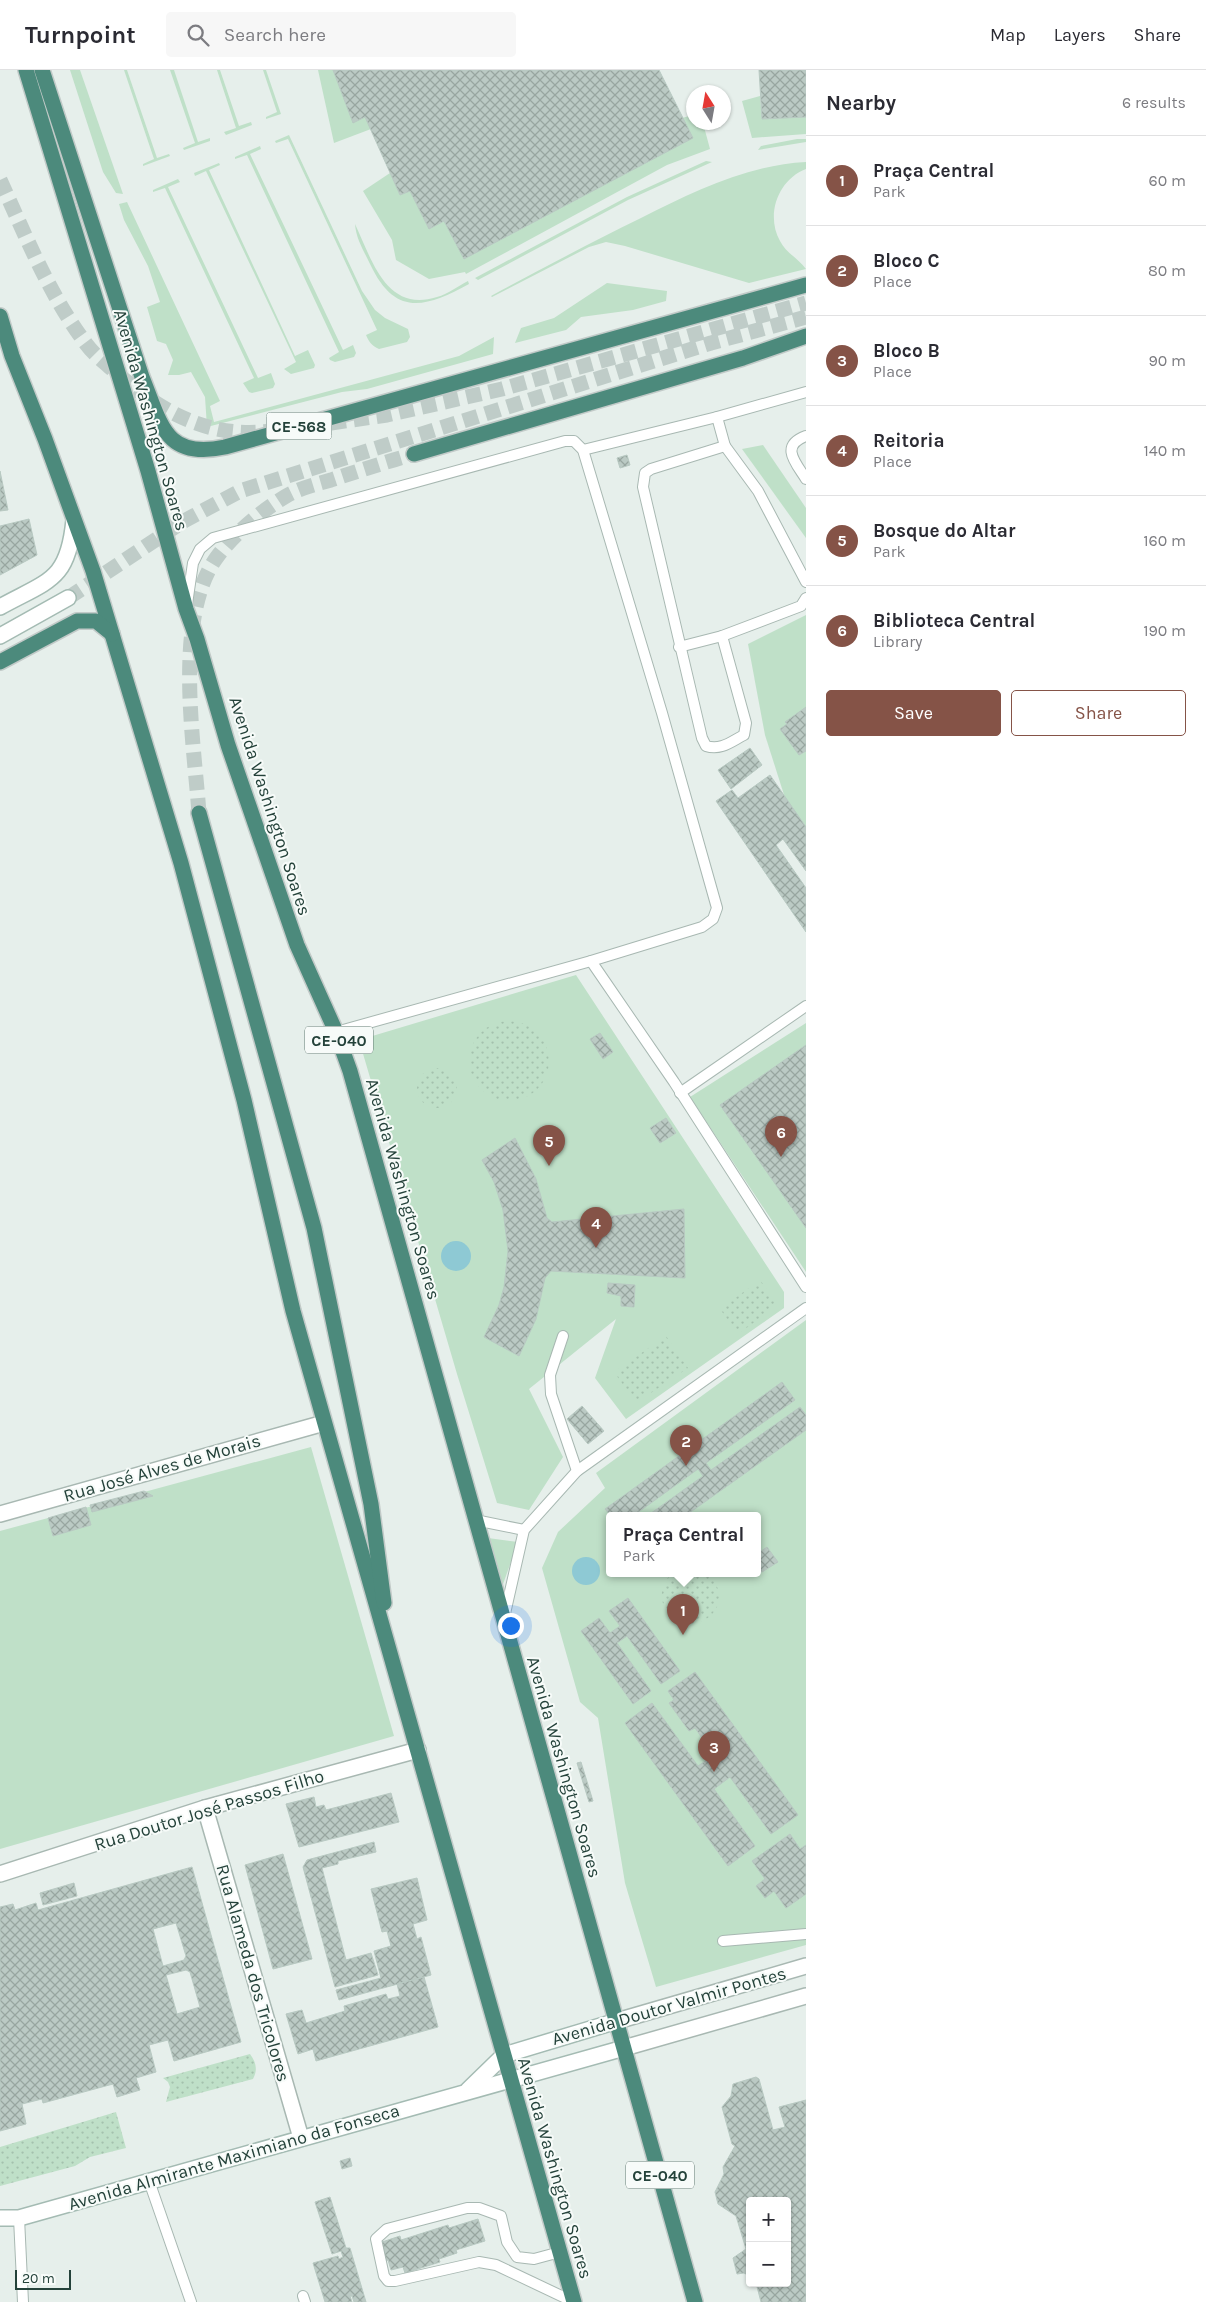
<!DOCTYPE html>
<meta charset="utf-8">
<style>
:root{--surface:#fff;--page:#f7f7f7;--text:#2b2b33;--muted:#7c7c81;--line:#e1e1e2;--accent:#855347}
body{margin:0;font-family:Karla,sans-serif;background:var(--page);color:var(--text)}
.controls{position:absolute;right:15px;bottom:15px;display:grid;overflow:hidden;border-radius:5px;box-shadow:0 1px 4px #0004}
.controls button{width:45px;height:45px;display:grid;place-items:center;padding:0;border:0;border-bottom:1px solid var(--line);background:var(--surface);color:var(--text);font:25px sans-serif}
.compass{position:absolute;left:686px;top:15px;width:45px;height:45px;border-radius:50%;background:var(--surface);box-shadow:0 1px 4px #0004;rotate:349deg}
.scale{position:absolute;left:15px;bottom:12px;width:56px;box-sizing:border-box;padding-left:5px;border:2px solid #24423a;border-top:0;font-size:14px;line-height:18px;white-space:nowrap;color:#24423a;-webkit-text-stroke:4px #f7fbf9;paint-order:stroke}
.you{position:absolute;left:510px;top:1555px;width:18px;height:18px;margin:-12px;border:4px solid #fff;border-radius:50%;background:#1a73e8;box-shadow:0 0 0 8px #1a73e833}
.badge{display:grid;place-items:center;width:32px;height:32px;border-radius:50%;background:var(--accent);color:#fff;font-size:16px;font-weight:700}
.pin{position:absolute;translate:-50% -41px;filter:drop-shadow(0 1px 2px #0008)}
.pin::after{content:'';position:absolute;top:26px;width:18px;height:15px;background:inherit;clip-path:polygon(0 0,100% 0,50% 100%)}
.popup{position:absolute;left:606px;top:1442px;width:155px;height:65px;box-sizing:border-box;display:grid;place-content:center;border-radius:5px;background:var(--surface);filter:drop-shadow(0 1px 4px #0005);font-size:16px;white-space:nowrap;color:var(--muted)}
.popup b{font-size:19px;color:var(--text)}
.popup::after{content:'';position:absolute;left:50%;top:100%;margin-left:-10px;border:10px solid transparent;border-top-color:var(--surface)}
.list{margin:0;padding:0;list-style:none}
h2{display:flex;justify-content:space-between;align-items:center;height:65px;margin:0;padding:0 20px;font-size:21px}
h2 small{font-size:16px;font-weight:400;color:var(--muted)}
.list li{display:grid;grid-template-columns:32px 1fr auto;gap:15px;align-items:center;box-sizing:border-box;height:90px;padding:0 20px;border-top:1px solid var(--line)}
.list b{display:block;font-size:19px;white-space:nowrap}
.list p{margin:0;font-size:16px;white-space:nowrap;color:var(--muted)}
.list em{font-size:16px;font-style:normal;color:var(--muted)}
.actions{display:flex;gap:10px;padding:15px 20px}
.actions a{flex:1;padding:11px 0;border:1px solid var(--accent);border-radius:5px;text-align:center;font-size:18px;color:var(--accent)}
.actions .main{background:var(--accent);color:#fff}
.icon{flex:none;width:28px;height:28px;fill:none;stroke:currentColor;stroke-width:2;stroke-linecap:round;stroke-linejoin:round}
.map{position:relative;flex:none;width:806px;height:2232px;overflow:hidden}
header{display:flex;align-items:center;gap:30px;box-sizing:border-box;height:70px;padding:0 25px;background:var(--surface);border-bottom:1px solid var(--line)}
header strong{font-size:24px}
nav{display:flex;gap:28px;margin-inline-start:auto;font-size:18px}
.search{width:350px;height:45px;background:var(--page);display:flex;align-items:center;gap:12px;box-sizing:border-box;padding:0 18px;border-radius:5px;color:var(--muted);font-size:19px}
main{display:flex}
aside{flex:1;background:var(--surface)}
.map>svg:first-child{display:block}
.green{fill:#bfe0c8;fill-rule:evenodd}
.garden{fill:url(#garden-dots)}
.water{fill:#8ec9d4}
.building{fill:url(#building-cross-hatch);stroke:#b8c9c2;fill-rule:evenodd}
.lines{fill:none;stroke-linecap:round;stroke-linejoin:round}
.secondary-tunnel{stroke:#bfccc8;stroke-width:15;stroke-dasharray:15 8;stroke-linecap:butt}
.trunk-tunnel{stroke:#bfccc8;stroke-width:15;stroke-dasharray:15 8;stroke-linecap:butt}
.service-casing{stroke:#a8b8b2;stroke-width:12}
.minor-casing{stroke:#a8b8b2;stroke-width:18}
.tertiary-casing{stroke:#a8b8b2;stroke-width:18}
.secondary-casing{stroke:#a4bbb3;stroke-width:18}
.trunk-casing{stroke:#c2cac8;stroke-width:18}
.service{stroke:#fff;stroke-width:10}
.minor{stroke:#fff;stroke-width:15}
.tertiary{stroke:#fff;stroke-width:15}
.secondary{stroke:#fff;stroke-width:15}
.trunk{stroke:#4c8a7c;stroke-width:15}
.labels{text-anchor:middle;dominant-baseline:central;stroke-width:4;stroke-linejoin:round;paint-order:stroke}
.shield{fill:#f7fbf9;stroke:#637a73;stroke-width:1}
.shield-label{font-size:16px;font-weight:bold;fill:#24423a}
.street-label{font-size:18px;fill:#24423a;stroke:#f7fbf9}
</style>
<header>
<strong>Turnpoint</strong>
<div class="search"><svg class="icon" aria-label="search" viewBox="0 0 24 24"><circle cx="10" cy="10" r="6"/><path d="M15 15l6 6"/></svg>Search here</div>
<nav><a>Map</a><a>Layers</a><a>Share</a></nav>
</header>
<main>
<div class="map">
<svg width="806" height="2232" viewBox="0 0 806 2232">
<defs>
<pattern id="garden-dots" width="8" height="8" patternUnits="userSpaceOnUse" patternTransform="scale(1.25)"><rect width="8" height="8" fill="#bfe0c8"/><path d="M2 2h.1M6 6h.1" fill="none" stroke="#a4c1ad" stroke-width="1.8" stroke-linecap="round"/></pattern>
<pattern id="building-cross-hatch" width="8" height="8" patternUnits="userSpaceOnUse" patternTransform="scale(1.25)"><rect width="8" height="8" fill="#bbcac4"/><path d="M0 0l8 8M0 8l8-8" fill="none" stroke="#98a6a0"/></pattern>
</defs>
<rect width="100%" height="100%" fill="#e6efeb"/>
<!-- green -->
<g class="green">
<path d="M70,0H80L123,124L116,123L103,102Z"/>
<path d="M124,0H127L157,88L169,84L170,86L143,96V94L154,89Z"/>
<path d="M170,0H174L198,72L210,68V71L184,80L183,78L195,73Z"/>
<path d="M217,0H220L239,56L251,52L252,55L226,65L224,62L236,58Z"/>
<path d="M263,0H266L281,44L266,49V47L277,42Z"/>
<path d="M318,0H333L353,52L365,47L371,59L334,73Z"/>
<path d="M760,26L762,49L806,47V64L752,68L742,31Z"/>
<path d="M693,45L694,52L703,53L710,79L667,95L466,204L465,202L429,209L396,190L392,170L363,121L390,103L400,125L410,121L429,159L444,151L464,188L682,48Z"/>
<path d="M289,65L362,221L375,240L385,248L408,259L410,267L407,272L379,279C372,276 369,272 366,265L377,260L288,69L276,73L275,71Z"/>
<path d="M797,69H806V72L758,80L761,76Z"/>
<path d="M260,76L261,79L250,84L343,280L353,275L356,283L354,287L335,292L330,290L329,288L339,282L247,85L235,89V87Z"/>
<path d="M706,91L712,92L628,130L478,210L475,208L627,127Z"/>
<path d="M806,92V99C779,109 765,144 780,171C786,183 799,189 806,199L749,213L625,176L606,172L589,177L492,227L491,226C541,199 590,173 641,148C693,122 747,95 806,92Z"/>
<path d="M219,93L220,95L209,100L295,286L308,280L315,295L314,298L291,304L284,299L296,292L206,101L195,106L194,103Z"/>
<path d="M178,109L180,112L168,117L258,308L271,303L275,314L273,318L252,323L249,322L243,313L254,308L165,118L153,122V120Z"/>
<path d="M127,132L220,331L210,336L214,352L459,286L494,267L493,284L367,319L342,322L207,357L205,327L191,302L179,305H168L173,290L166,274L157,271L147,237L160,232L148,196L124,150L119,134Z"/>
<path d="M355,154C372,190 386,243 437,227C448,224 458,216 468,211L469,214C425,238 395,247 370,194C364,181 356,169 355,154Z"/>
<path d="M607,213L667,221L666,231L633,240L581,247L566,260L515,273L521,258L554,248Z"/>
<path d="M763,375L806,438V468L742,379Z"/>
<path d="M806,545V794L765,665L748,574Z"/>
<path d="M576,905L784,1222V1238L626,1349L595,1308L616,1249L529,1319L563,1387L529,1440L497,1433L457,1304L359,970Z"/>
<path d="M806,953V1202L690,1027Z"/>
<path d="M806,1250V1875L656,1917L625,1813L598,1648L580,1632L542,1498L558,1462L605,1418L596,1403ZM609,1446H757V1504H609Z"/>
<path d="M311,1377L394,1666L0,1779V1461Z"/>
<path d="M488,1468L518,1472L502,1517Z"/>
</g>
<!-- garden -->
<g class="garden">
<circle cx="509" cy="991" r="40"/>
<circle cx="437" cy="1018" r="20"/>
<path d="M760,1210L778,1235L738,1264L720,1239Z"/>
<path d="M666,1266L688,1298L636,1333L614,1302Z"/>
<path d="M672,1504L711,1505C744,1552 665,1576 662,1527C661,1518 665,1509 672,1504Z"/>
<path d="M250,1984C256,1992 258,2000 253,2009L166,2032L170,2017L168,2012L163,2008Z"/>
<path d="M116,2042L126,2078L90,2087L75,2096L0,2116V2077Z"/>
</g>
<!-- water -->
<g class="water">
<circle cx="456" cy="1186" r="15"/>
<circle cx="586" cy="1501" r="14"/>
</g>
<!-- building -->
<g class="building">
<path d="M333,0H659L693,68L464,189L444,151L429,159L410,121L400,125L365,47L353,53Z"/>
<path d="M759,0H806V47L762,49Z"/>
<path d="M627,385L630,395L620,398L617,388Z"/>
<path d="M0,401L8,440L0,441Z"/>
<path d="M29,449L37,485L0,505V456Z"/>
<path d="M806,637V681L799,685L780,659L787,654L785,652Z"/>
<path d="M750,678L762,695L731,719L718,700Z"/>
<path d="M770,705L806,757V801L783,769L776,775L806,818V862L716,731L732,720L738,728Z"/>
<path d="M600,963L613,982L603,989L590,969Z"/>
<path d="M806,975V1158L720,1035Z"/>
<path d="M666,1048L676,1063L660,1073L650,1058Z"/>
<path d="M515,1068L536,1109L547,1148L552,1152L684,1139L685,1208L551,1201L545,1208L536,1249L519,1286L484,1267L499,1235L504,1217L508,1181L503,1140L494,1112L482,1090Z"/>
<path d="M608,1213L635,1215L634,1237L621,1236V1226L607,1223Z"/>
<path d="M782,1312L795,1330L706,1393L711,1400L800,1337L806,1345V1360L685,1446H647L703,1406L698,1399L633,1446H611L605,1439Z"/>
<path d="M582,1336L604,1361L588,1374L567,1349Z"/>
<path d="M144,1421L153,1426L92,1442L90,1435Z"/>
<path d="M86,1437L91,1455L53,1466L48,1448Z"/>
<path d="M767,1477L778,1492L762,1502L757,1498V1484Z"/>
<path d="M628,1528L680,1601L661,1614L627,1566L617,1573L651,1621L633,1634L581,1561L599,1548L610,1563L620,1556L609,1541Z"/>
<path d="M695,1602L798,1745L771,1764L730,1707L714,1719L755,1776L728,1796L625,1653L652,1633L698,1696L714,1685L695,1658L689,1661L669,1633L674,1630L668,1621Z"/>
<path d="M581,1692L593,1731L589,1732L577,1693Z"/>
<path d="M391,1723L399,1752L299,1777L286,1734L314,1727L316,1737L324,1735L326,1740Z"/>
<path d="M790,1764L800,1779L806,1775V1824L786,1838L774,1821L765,1828L756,1816L765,1809L752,1791Z"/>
<path d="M374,1772L376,1782L338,1791V1794L322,1798L346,1890L371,1883L378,1905L335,1917L303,1797L307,1790Z"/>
<path d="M283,1784L312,1889L273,1899L245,1795Z"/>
<path d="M192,1797L241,1972L174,1991L168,1970L149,1975L156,2002L136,2008L140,2020L117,2027L113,2014L43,2033L42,2029L22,2034L26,2054L0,2061V1837L13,1834L15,1840L36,1833L38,1840ZM176,1853L186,1886L184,1890L163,1896L153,1859ZM186,1900L190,1902L200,1937L177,1944L166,1905Z"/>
<path d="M417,1808L427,1850L413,1854L417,1869L421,1867L431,1905L339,1930L336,1920L381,1908L374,1881L391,1876L387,1861L382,1862L371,1819Z"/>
<path d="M74,1813L77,1826L43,1835L40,1823Z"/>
<path d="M424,1907L438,1957L316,1991L313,1979L298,1984L286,1944L302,1940L306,1953L345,1941L344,1936L386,1924L388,1929L400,1926L397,1914Z"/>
<path d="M756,2007L759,2009L773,2060L785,2057L779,2037L806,2030V2232H761L756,2213H787V2131H750V2206L744,2203L737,2204L733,2188L746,2179L736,2146L718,2134L715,2122L724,2104L723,2097L735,2076L732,2074L722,2037L731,2026L733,2014Z"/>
<path d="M350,2088L352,2096L342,2099L340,2091Z"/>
<path d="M330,2127L346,2178H350L366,2232H354L352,2226H350L352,2232H325L313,2193L338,2186L339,2189L343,2187L341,2181L332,2184L315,2132Z"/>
<path d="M478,2149L485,2171L456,2180L457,2183L439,2189L440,2192L405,2203L403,2197L391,2200L388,2190L384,2191L380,2176L383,2175L382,2172L400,2166L401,2170L448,2155L449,2158Z"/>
</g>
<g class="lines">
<!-- secondary-tunnel -->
<path class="secondary-tunnel" d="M68,528L184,451L240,421L711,273L806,247"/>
<!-- trunk-tunnel -->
<g class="trunk-tunnel">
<path d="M0,110C26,166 49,225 87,275C95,286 109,296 120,306C163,343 211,369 271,361"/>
<path d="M331,353L387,345L502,319L806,233"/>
<path d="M199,743C194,672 173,547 217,487C235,463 262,440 288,425C301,418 317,414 331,410C358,401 386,392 414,384"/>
</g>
<!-- service casing -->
<g class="service-casing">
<g id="service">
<path d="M717,347L725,376L651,399L645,403L643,417L702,668L706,676C721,681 732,671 744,665L746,653L722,566"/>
<path d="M806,366C779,376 796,393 806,409"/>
<path d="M725,376L758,421L806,512"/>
<path d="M583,380L717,347L806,322"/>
<path d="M187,534L193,493L200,479L213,468L565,371H574L583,380L662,643L717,838L713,849L702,857L591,891L336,962"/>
<path d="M679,577L722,566L801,536L806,528"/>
<path d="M591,891L674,1012L806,1217"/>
<path d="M680,1023L806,936"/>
<path d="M563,1266L550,1305L551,1324L577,1401"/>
<path d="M475,1450L524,1460"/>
<path d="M504,1548L524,1460L577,1401L806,1238"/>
<path d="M723,1871L806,1864"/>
<path d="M149,2111L191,2232"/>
<path d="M19,2148L23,2232"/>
<path d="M560,2182L534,2189L517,2187L507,2172L501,2146L479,2138H467L387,2159L376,2169L384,2206L388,2211H395L479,2192L496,2195L574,2232"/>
<path d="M303,2226L305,2232"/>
</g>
</g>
<!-- minor casing -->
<g class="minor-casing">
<g id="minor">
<path d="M0,1444L324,1353"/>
<path d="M205,1738L301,2068"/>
<path d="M0,1804L205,1738L418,1680"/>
</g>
</g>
<!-- tertiary casing -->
<g class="tertiary-casing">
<g id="tertiary">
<path d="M617,1951L806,1896"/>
<path d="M624,1978L806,1926"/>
</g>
</g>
<!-- secondary casing -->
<g class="secondary-casing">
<g id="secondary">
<path d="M0,537C49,510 68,511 74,450"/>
<path d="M0,566L68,528"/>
<path d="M468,2020L504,1985L617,1951"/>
<path d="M0,2148H19L624,1978"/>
</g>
</g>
<!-- trunk casing -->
<g class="trunk-casing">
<g id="trunk">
<path d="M26,0L148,401L186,539L197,569L228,675L297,875L336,962L350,1001L695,2232"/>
<path d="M42,0L142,307C161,353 164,390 225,377L806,215"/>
<path d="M0,246L12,286L45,369L93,501L181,793L244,1030L293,1241L574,2232"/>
<path d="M414,384L743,288L806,266"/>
<path d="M0,592L77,551H96L112,564"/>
<path d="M199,743L314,1158L371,1434L384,1533"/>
</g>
</g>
<!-- service -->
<use href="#service" class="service"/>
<!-- minor -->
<use href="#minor" class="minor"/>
<!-- tertiary -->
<use href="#tertiary" class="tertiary"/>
<!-- secondary -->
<use href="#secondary" class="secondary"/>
<!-- trunk -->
<use href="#trunk" class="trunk"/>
</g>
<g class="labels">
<!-- shield labels -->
<g class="shield">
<rect x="266.5" y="342.5" width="65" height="27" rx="4"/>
<rect x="305" y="956.5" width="68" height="27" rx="4"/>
<rect x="626" y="2091.5" width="68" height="27" rx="4"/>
</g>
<g class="shield-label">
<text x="299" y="356">CE-568</text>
<text x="339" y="970">CE-040</text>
<text x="660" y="2105">CE-040</text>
</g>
<!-- street labels -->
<g class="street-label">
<text transform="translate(151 350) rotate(74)">Avenida Washington Soares</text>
<text transform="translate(270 736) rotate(72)">Avenida Washington Soares</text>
<text transform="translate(403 1119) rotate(74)">Avenida Washington Soares</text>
<text transform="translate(162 1398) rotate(-16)">Rua José Alves de Morais</text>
<text transform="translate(564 1697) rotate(74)">Avenida Washington Soares</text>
<text transform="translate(209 1740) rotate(-17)">Rua Doutor José Passos Filho</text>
<text transform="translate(253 1903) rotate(74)">Rua Alameda dos Tricolores</text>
<text transform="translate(669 1936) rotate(-16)">Avenida Doutor Valmir Pontes</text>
<text transform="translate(234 2087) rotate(-16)">Avenida Almirante Maximiano da Fonseca</text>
<text transform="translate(555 2098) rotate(74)">Avenida Washington Soares</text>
</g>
</g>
</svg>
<div class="controls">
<button>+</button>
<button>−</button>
</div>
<svg class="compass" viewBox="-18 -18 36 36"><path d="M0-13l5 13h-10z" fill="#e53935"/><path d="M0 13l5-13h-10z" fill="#7c7c81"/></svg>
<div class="scale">20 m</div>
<div class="you"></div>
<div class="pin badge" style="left:683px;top:1565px">1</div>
<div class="popup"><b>Praça Central</b>Park</div>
<div class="pin badge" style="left:686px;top:1396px">2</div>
<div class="pin badge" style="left:714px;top:1702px">3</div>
<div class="pin badge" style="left:596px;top:1178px">4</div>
<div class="pin badge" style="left:549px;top:1096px">5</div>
<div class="pin badge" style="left:781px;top:1087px">6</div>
</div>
<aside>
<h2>Nearby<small>6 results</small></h2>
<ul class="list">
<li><span class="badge">1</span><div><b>Praça Central</b><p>Park</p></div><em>60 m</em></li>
<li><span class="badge">2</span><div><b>Bloco C</b><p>Place</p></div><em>80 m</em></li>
<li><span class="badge">3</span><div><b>Bloco B</b><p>Place</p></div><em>90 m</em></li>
<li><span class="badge">4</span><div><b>Reitoria</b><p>Place</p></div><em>140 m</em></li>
<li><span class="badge">5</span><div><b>Bosque do Altar</b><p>Park</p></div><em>160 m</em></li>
<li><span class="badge">6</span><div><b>Biblioteca Central</b><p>Library</p></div><em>190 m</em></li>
</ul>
<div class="actions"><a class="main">Save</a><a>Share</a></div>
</aside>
</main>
